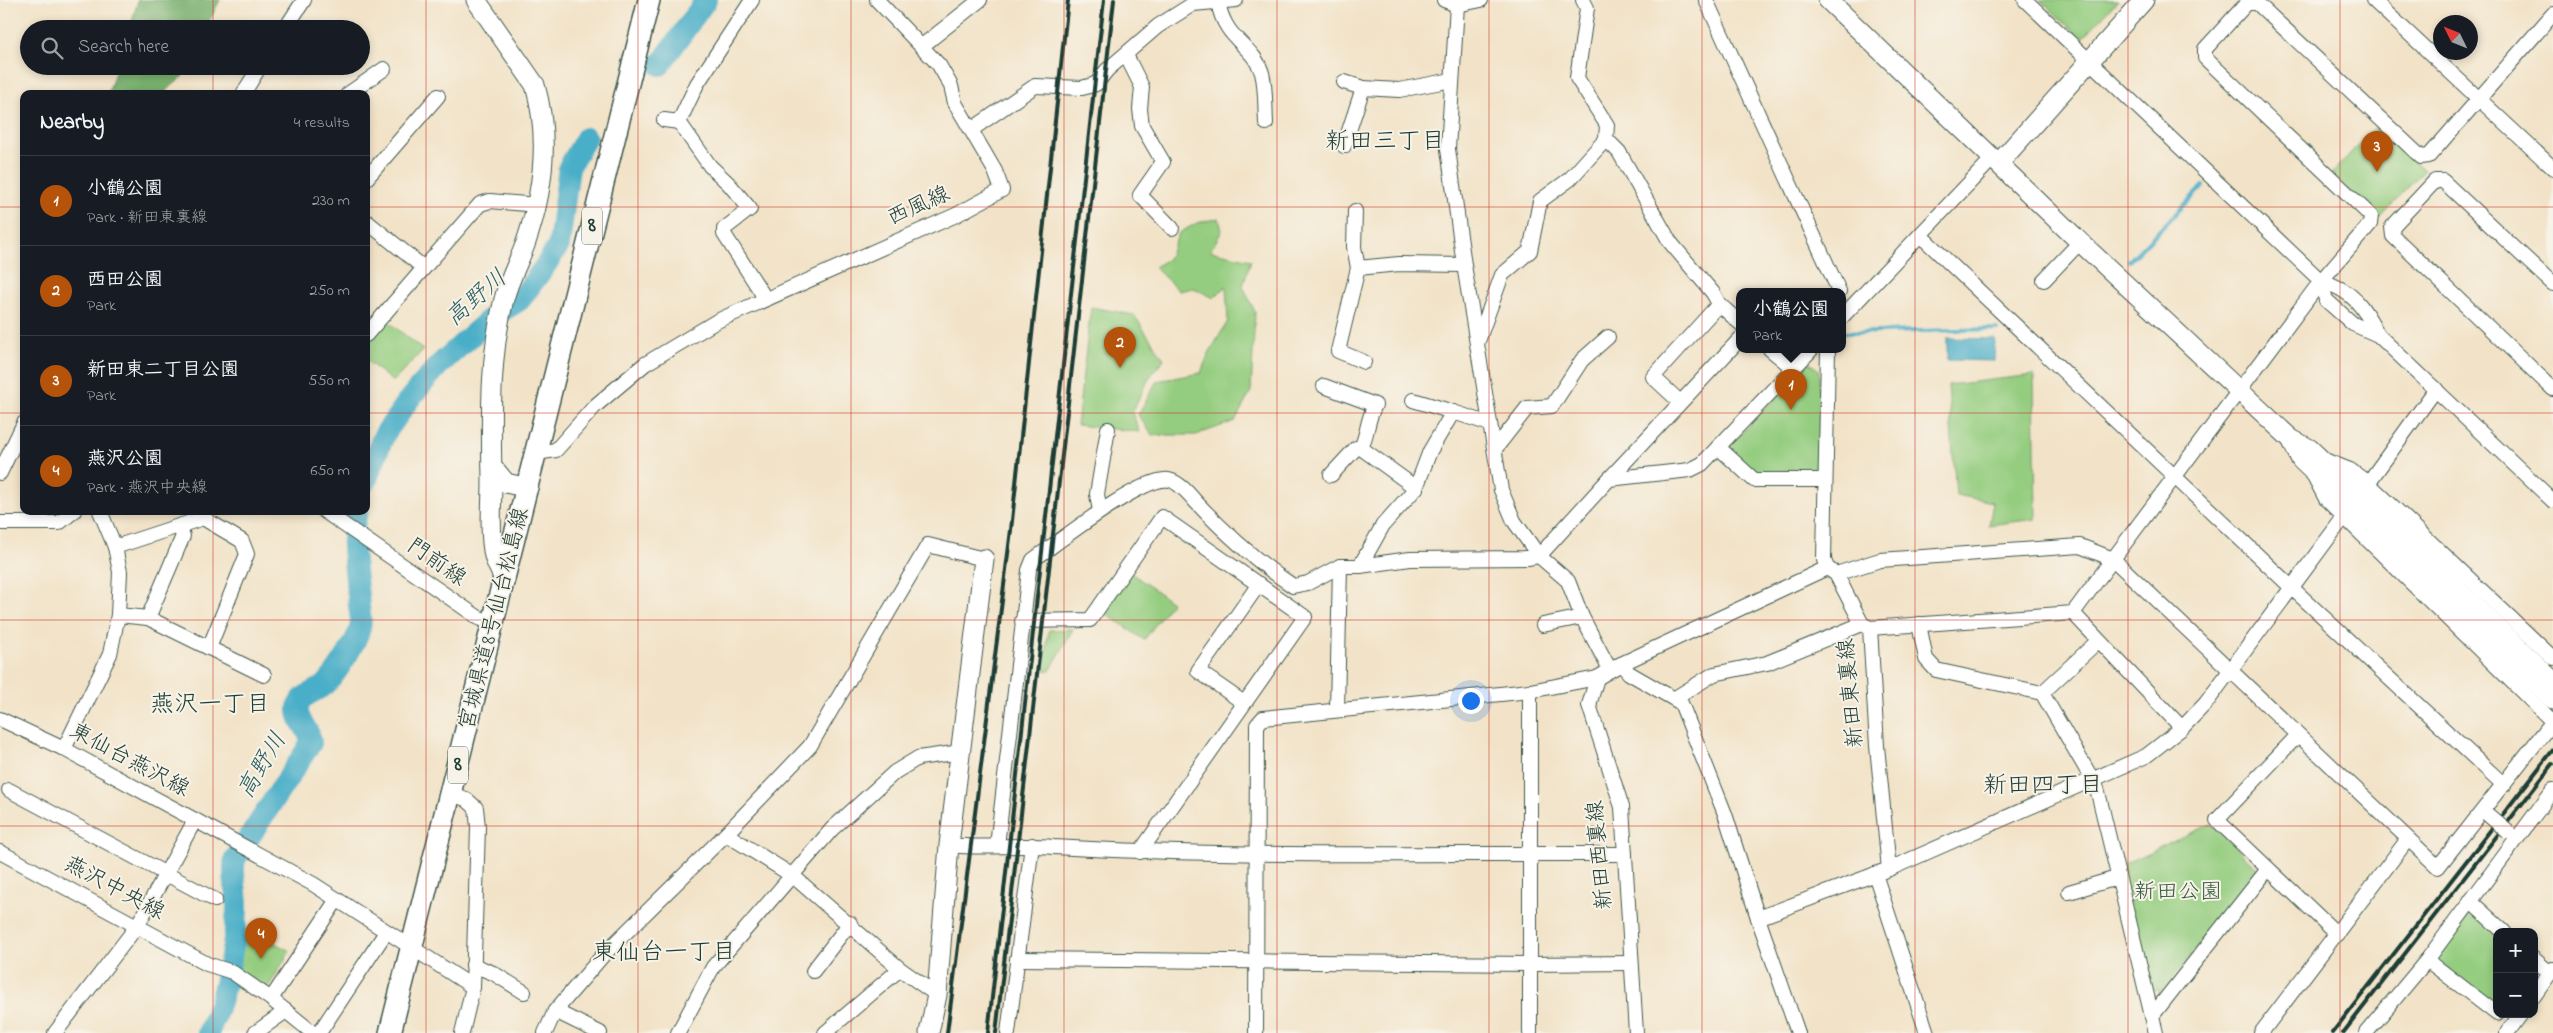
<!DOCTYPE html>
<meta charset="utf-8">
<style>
:root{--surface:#171b24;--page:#242831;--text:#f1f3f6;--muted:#9ea1a6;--line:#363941;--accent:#b45309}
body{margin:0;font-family:"Indie Flower","Klee One",sans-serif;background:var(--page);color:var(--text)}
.controls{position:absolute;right:15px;bottom:15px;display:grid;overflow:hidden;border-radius:10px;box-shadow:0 2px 8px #0003}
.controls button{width:45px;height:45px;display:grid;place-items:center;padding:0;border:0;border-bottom:1px solid var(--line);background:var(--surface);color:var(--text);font:25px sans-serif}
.compass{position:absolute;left:2433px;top:15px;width:45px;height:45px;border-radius:50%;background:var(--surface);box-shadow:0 2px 8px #0003;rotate:313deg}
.you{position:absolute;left:1470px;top:700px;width:18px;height:18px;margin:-12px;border:4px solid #fff;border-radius:50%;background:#1a73e8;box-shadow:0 0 0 8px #1a73e833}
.badge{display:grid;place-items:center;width:32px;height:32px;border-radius:50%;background:var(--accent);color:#fff;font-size:16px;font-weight:700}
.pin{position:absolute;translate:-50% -41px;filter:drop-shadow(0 1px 2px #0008)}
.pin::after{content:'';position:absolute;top:26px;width:18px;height:15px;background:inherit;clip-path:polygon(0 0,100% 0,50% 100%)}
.popup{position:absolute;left:1736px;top:288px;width:110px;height:65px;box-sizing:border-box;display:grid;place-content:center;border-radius:10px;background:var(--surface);filter:drop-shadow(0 1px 4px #0005);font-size:16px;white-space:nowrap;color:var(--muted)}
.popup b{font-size:19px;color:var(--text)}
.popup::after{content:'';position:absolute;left:50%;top:100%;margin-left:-10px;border:10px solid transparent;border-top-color:var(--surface)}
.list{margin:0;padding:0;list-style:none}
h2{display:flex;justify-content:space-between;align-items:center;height:65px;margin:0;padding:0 20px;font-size:21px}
h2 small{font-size:16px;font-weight:400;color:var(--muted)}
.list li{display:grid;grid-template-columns:32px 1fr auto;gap:15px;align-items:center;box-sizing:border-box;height:90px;padding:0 20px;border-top:1px solid var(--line)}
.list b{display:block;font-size:19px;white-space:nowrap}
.list p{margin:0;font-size:16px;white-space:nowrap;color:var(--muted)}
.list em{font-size:16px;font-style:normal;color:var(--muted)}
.icon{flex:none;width:28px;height:28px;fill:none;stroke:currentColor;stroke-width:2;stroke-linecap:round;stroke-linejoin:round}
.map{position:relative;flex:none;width:2553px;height:1033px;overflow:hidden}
.search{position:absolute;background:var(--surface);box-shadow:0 2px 8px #0003;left:20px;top:20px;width:350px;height:55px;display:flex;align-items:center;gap:12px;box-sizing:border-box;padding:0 18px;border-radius:28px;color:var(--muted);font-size:19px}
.panel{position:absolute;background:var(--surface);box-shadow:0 2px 8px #0003;left:20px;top:90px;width:350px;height:425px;border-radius:10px}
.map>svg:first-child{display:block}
.green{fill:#95cd80;stroke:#5a855a}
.forest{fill:#78b06e;stroke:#4c7651}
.water{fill:#49aec8;stroke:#34767e}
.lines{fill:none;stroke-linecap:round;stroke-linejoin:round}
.stream{stroke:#49aec8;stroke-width:4}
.river{stroke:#49aec8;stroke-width:22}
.street-casing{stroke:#3f564a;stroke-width:16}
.secondary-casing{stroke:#3f564a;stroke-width:21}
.primary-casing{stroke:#3f564a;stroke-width:24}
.street{stroke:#fff;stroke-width:14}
.secondary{stroke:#fff;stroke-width:19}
.primary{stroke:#fff;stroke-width:21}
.rail{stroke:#1f3d34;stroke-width:4}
.street-bridge-casing{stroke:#3f564a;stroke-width:16;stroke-linecap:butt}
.street-bridge{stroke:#fff;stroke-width:14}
.grid{fill:none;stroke:#c8321e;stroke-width:1;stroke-opacity:0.55}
.labels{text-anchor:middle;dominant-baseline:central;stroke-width:4;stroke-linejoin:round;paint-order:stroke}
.shield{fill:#f7f3e8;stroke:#60746a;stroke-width:1}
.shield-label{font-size:21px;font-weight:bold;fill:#1f3d34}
.street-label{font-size:22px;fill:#1f3d34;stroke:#f7f3e8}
.park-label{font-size:22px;fill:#375a43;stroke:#f7f3e8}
.neighbourhood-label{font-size:24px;fill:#1f3d34;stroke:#f7f3e8}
.water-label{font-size:24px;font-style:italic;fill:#2c5f60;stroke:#f7f3e8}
</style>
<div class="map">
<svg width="2553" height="1033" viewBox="0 0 2553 1033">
<rect width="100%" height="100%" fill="#f7f3e8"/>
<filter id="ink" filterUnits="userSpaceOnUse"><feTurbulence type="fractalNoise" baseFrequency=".02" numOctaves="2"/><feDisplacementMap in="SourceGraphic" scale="10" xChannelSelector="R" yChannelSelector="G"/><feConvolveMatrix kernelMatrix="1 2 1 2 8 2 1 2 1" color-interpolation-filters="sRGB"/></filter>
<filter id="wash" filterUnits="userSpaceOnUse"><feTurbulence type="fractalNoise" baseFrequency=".0096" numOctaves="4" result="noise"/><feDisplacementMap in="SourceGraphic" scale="20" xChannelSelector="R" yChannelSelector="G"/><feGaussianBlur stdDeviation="1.12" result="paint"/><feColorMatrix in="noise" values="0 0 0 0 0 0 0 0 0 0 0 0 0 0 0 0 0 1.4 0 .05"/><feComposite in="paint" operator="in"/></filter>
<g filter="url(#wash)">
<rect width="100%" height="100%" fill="#f2e3c8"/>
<!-- green -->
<g class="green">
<path d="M2040,0H2118L2082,39Z"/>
<path d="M2376,126L2424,170L2379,219L2331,174Z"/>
<path d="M1219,218L1222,231L1210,251L1251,260L1243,286L1255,312L1251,391L1235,421L1196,435H1152L1138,415L1157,381L1201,373L1208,355L1228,321L1226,286L1214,298L1193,288L1179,291L1154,267L1168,259L1179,233L1197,223Z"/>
<path d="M1091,307L1134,315L1164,359L1149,378L1132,413L1140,432L1077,425Z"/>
<path d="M385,319L423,350L393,382L366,360V340Z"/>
<path d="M1808,362L1819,370L1820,475L1754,478L1726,450Z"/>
<path d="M2034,375L2036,519L1989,525L1993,502L1956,495L1948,385Z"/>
<path d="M1128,571L1172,602L1144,640L1100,609Z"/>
<path d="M1073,629L1050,671L1043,670L1049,630Z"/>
<path d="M2211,824L2259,870L2162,992L2149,989L2121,865Z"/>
<path d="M2472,910L2497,933V1006L2434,959Z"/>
<path d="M250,930L290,951L267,989L233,967Z"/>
</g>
<!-- forest -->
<g class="forest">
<path d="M138,0H220L205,29H130Z"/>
<path d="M117,66H187L182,77L163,94H108Z"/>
</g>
<!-- water -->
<path class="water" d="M1947,338L1995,339L1994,361L1947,360Z"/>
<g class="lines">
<!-- stream -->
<g class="stream">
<path d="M2129,261L2203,186"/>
<path d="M1842,333L1997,329"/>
</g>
<!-- river -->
<g class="river">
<path d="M660,65L706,0"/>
<path d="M366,481L384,435L411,397L439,365L492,317L520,300L545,266L559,245L569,167L586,138"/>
<path d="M208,1033C224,999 235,947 237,909C238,892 231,876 235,859L311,743C311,731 299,723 298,712C296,695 317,692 326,684C337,673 356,643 360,628C362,622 360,613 359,606C357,578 347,535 358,511"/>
</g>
</g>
</g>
<g filter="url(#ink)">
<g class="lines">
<!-- street casing -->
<g class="street-casing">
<g id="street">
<path d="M877,0L939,65L951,86L955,103L971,130"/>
<path d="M1444,0L1457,5L1481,0"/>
<path d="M1583,0L1587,8L1577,78L1607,125L1606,139L1619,152L1670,242L1713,293L1719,304L1740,323"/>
<path d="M1706,0L1839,291"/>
<path d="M2025,0L2321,281C2353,290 2364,307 2378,335"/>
<path d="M2373,0L2553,168"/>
<path d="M1218,1C1224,41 1253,44 1262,73C1266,88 1265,107 1266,123"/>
<path d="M285,29L304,0"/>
<path d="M922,46L980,0"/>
<path d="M1126,55L1142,87L1140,109L1142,126L1163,162L1140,195L1172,228"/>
<path d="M1344,82L1363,88"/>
<path d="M243,94L260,66"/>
<path d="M348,94L384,69"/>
<path d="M664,120L679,122L710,166L729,184L750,209L724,229V234L765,298"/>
<path d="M679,122L697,84L752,0"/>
<path d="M1344,146L1363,88L1399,90L1452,80"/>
<path d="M366,179L438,96"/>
<path d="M1355,211L1354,247L1358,268L1399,264L1464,265"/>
<path d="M366,221L424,268L480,204L490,201L538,205"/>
<path d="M1920,235L2292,588L2504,785"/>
<path d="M1358,268L1338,351L1364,362"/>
<path d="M2044,280L2080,242"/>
<path d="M2321,281L2326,300L2353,324L2378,335L2553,501"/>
<path d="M2553,284L2443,181H2435L2392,227L2393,236L2553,389"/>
<path d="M1842,317L1993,158"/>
<path d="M366,335L424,268"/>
<path d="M1478,341L1502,275L1530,251L1540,201L1570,179L1606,139"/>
<path d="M1770,349L1793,368"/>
<path d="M1828,349L1824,560L1827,568L1836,574L1862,624L1870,628L1877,746L1889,869"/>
<path d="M1324,386L1375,405C1367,420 1368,433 1361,448"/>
<path d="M1413,400L1453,412"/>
<path d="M1680,402L1653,377L1719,304"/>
<path d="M1718,447L1754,480H1825"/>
<path d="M1495,449L1527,408L1552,406L1582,360L1608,337"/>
<path d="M536,453L556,450L595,406L645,364L717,321L956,215L1002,190L995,171L971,130L1035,86L1082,88L1096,84L1107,70L1158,26L1193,4L1236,0"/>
<path d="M2327,461L2350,470L2368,483L2553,658"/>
<path d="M0,473L24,423"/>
<path d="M1331,475L1356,448H1361L1416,488"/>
<path d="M2315,478L2326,499L2553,722"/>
<path d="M1609,479L1740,339"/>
<path d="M2368,483L2436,389"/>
<path d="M324,511L479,618L494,623"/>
<path d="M1100,511L1097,494L1108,429"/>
<path d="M0,523H59L74,511"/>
<path d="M115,547L203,518L242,541L247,554L209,648"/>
<path d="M1360,566L1383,525L1416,488L1430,451L1453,412L1490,424"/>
<path d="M1836,574L1880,560L2080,546L2113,559L2321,281L2370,224L2371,216L2205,58V49L2247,3H2257L2421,157L2429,156L2553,14"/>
<path d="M2073,613L2182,728"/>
<path d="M118,615L148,618L264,675"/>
<path d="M148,618L183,536L179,526"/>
<path d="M1022,621L1090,620L1162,517L1305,617L1140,852"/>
<path d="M1919,624L1926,659L1936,670L2042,693L2092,779L2097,788L2156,1033"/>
<path d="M1543,625L1582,617"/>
<path d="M1870,628L2073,613L2113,559L2438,867L2553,721"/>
<path d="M1621,664L1629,673L1681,703L1725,814L1758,918L1798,1033"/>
<path d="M1610,670L1582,617L1568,581L1539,556L1609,479L1690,470L1702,464L1812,349"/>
<path d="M1597,678L1589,705L1622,807L1636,1033"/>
<path d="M1530,691V1033"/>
<path d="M2042,693L2098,641"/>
<path d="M1675,698L1714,674L1767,663L1862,624"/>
<path d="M1244,703L1198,671L1259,584"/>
<path d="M1337,710L1340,566"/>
<path d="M0,719L64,749L313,884L473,987"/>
<path d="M2298,735L2217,820L2337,934"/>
<path d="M64,749L110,654L118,615L120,572L115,547L100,511"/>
<path d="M9,790L215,900"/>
<path d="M451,794L466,799L476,808L478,827L473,987L462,1033"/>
<path d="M726,834L793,876L900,969L937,995"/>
<path d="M949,845C984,849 1019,844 1054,847C1244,858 1435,853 1625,854"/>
<path d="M997,846L1029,570L1033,560C1057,543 1143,475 1169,480C1179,482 1189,494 1195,501C1225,533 1257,562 1293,586L1308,583L1340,566H1360L1410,559L1529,558L1539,556L1514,521L1501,490L1464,265L1448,149L1457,5"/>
<path d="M0,852L207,964L232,972L271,999L313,1033"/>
<path d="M1875,874L1927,1033"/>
<path d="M2069,892L2117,878"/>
<path d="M2470,901L2504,932"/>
<path d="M1758,918L1889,869L2146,756L2182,728L2206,703L2344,517"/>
<path d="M1017,959L1529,964L1631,963"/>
<path d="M2534,959L2550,973"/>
<path d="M2427,960L2497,1014"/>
<path d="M473,965L493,973L524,992"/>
<path d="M813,971L850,923"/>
<path d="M2534,996L2553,969"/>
<path d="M271,999L336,901"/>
<path d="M555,1011L600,1033"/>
<path d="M2152,1016L2268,869"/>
<path d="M55,1033L137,926L195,820"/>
<path d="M255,1033L286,1011"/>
<path d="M319,1033L386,932"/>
<path d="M545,1033L555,1011L605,953L726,834L810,746L928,545L984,559"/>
<path d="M678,1033L713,967L832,829L895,772L918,758L961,752"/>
<path d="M825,1033L900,969"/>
<path d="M1008,1033L1032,845"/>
<path d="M1256,1033L1257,725L1263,718L1530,691L1597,678L1621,664L1827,568"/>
<path d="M2261,1033L2408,839"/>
<path d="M2366,1033L2427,960L2553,790"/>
<path d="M2507,1033L2521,1014"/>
</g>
</g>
<!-- secondary casing -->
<g class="secondary-casing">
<g id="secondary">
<path d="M476,0L535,85C550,138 543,194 525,245C518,263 509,280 504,299C489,358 491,419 492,480C492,505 489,532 494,556C496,564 501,573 505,580"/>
<path d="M1828,0L2080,242L2291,439L2310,449L2553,681"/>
<path d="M1999,163L2144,0"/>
<path d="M2291,439L2301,460L2553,699"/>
<path d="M492,466L506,483L528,488"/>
<path d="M929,1033L937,995L949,845L984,559"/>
</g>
</g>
<!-- primary casing -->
<g class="primary-casing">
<path id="primary" d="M390,1033L649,0"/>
</g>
<!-- street -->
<use href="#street" class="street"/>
<!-- secondary -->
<use href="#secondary" class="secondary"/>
<!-- primary -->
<use href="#primary" class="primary"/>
<!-- rail -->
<g class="rail">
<path d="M947,1033L1011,530L1068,0"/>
<path d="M988,1033L1104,0"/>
<path d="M996,1033L1114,0"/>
<path d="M2332,1033L2553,750"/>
<path d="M2343,1033L2553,764"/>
</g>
<!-- street-bridge casing -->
<g class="street-bridge-casing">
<path id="street-bridge" d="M2487,814L2508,832"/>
</g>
<!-- street-bridge -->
<use href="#street-bridge" class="street-bridge"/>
</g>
</g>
<!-- grid -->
<path class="grid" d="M213,0V29M426,0V1033M638,0V1033M851,0V1033M1064,0V1033M1277,0V1033M1489,0V1033M1702,0V1033M1915,0V1033M2128,0V1033M2340,0V1033M213,66V94M0,207H24M366,207H2553M0,413H24M366,413H2553M213,511V1033M0,620H2553M0,826H2553"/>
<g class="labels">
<!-- shield labels -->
<g class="shield">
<rect x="582" y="207.5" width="20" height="37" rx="4"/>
<rect x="448" y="746.5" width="20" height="37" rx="4"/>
</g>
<g class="shield-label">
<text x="592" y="226">8</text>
<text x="458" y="765">8</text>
</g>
<!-- street labels -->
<g class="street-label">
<text transform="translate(919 207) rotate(-24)">西風線</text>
<text transform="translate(436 563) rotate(35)">門前線</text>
<text transform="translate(495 619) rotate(-76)">宮城県道8号仙台松島線</text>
<text transform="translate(1852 693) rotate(-95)">新田東裏線</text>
<text transform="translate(129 761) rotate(28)">東仙台燕沢線</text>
<text transform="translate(1601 855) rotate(-95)">新田西裏線</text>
<text transform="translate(114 889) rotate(28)">燕沢中央線</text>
</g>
<!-- park labels -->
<g class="park-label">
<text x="2178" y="893">新田公園</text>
</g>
<!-- neighbourhood labels -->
<g class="neighbourhood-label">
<text x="1385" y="142">新田三丁目</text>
<text x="210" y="705">燕沢一丁目</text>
<text x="2043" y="786">新田四丁目</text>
<text x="664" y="953">東仙台一丁目</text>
</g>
<!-- water labels -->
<g class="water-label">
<text transform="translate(477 299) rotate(-41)">高野川</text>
<text transform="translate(263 766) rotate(-59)">高野川</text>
</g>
</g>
</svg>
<div class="controls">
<button>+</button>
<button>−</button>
</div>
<svg class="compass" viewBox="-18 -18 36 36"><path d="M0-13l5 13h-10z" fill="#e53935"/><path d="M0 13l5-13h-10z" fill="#9ea1a6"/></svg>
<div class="you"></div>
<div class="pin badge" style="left:1791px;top:410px">1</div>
<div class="popup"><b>小鶴公園</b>Park</div>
<div class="pin badge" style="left:1120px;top:368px">2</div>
<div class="pin badge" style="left:2377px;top:172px">3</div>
<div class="pin badge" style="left:261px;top:959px">4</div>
<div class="search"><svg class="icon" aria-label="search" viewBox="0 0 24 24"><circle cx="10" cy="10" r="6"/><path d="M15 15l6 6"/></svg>Search here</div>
<section class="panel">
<h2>Nearby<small>4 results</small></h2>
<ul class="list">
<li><span class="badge">1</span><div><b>小鶴公園</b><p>Park · 新田東裏線</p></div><em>230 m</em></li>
<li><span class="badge">2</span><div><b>西田公園</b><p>Park</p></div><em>250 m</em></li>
<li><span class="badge">3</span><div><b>新田東二丁目公園</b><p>Park</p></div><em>550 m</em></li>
<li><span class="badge">4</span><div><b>燕沢公園</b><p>Park · 燕沢中央線</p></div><em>650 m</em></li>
</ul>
</section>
</div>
